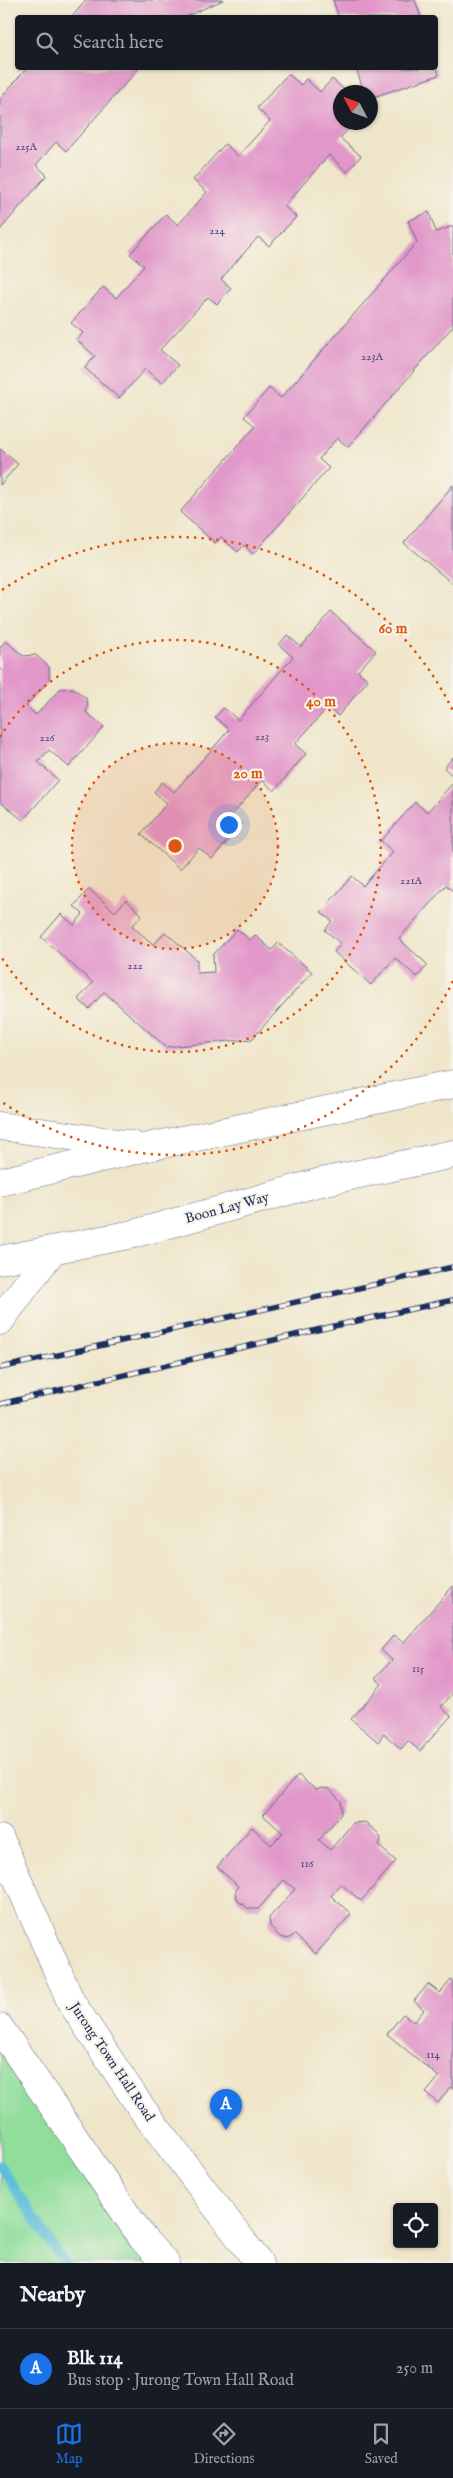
<!DOCTYPE html>
<meta charset="utf-8">
<style>
:root{--surface:#171b24;--page:#20242c;--text:#f1f3f6;--muted:#9ea1a6;--line:#363941;--accent:#1a73e8}
body{margin:0;font-family:"IM FELL English",serif;background:var(--page);color:var(--text)}
.controls{position:absolute;right:15px;bottom:15px;display:grid;overflow:hidden;border-radius:5px;box-shadow:0 1px 4px #0004}
.controls button{width:45px;height:45px;display:grid;place-items:center;padding:0;border:0;border-bottom:1px solid var(--line);background:var(--surface);color:var(--text);font:25px sans-serif}
.compass{position:absolute;left:333px;top:85px;width:45px;height:45px;border-radius:50%;background:var(--surface);box-shadow:0 1px 4px #0004;rotate:311deg}
.you{position:absolute;left:228px;top:824px;width:18px;height:18px;margin:-12px;border:4px solid #fff;border-radius:50%;background:#1a73e8;box-shadow:0 0 0 8px #1a73e833}
.badge{display:grid;place-items:center;width:32px;height:32px;border-radius:50%;background:var(--accent);color:#fff;font-size:16px;font-weight:700}
.pin{position:absolute;translate:-50% -41px;filter:drop-shadow(0 1px 2px #0008)}
.pin::after{content:'';position:absolute;top:26px;width:18px;height:15px;background:inherit;clip-path:polygon(0 0,100% 0,50% 100%)}
.list{margin:0;padding:0;list-style:none}
h2{display:flex;justify-content:space-between;align-items:center;height:65px;margin:0;padding:0 20px;font-size:21px}
h2 small{font-size:16px;font-weight:400;color:var(--muted)}
.list li{display:grid;grid-template-columns:32px 1fr auto;gap:15px;align-items:center;box-sizing:border-box;height:80px;padding:0 20px;border-top:1px solid var(--line)}
.list b{display:block;font-size:19px;white-space:nowrap}
.list p{margin:0;font-size:16px;white-space:nowrap;color:var(--muted)}
.list em{font-size:16px;font-style:normal;color:var(--muted)}
.icon{flex:none;width:28px;height:28px;fill:none;stroke:currentColor;stroke-width:2;stroke-linecap:round;stroke-linejoin:round}
.map{position:relative;flex:none;width:453px;height:2263px;overflow:hidden}
.search{position:absolute;background:var(--surface);box-shadow:0 1px 4px #0004;left:15px;right:15px;top:15px;height:55px;display:flex;align-items:center;gap:12px;box-sizing:border-box;padding:0 18px;border-radius:5px;color:var(--muted);font-size:19px}
.sheet{height:145px;background:var(--surface)}
nav{display:flex;justify-content:space-around;align-items:center;box-sizing:border-box;height:70px;border-top:1px solid var(--line);background:var(--surface);font-size:14px;color:var(--muted)}
nav a{display:grid;justify-items:center;gap:2px}
nav .on{color:var(--accent)}
.map>svg:first-child{display:block}
.green{fill:#91de9c;stroke:#56867d}
.lines{fill:none;stroke-linecap:round;stroke-linejoin:round}
.stream{stroke:#5cbeda;stroke-width:10}
.building{fill:#e197c9}
.major-casing{stroke:#656f84;stroke-width:29}
.major{stroke:#fff;stroke-width:28}
.rail-casing{stroke:#1b2f5e;stroke-width:5.5}
.rail{stroke:#f7f3e8;stroke-width:4;stroke-dasharray:11;stroke-linecap:butt}
.ring{fill:none;stroke:#de5710;stroke-width:2.5;stroke-dasharray:2.5 5}
.labels{text-anchor:middle;dominant-baseline:central;stroke-width:4.5;stroke-linejoin:round;paint-order:stroke}
.number-label{font-size:11px;fill:#4c4979}
.street-label{font-size:14px;fill:#1b2f5e;stroke:#f7f3e8}
.centre{fill:#de5710;stroke:#f7f3e8;stroke-width:2.5}
.ring-label{font-size:15px;text-anchor:middle;font-weight:bold;fill:#de5710;stroke:#f7f3e8;stroke-width:4.5;stroke-linejoin:round;paint-order:stroke}
</style>
<div class="map">
<svg width="453" height="2263" viewBox="0 0 453 2263">
<rect width="100%" height="100%" fill="#f7f3e8"/>
<filter id="ink" filterUnits="userSpaceOnUse"><feTurbulence type="fractalNoise" baseFrequency=".02" numOctaves="2"/><feDisplacementMap in="SourceGraphic" scale="10" xChannelSelector="R" yChannelSelector="G"/><feConvolveMatrix kernelMatrix="1 2 1 2 8 2 1 2 1" color-interpolation-filters="sRGB"/></filter>
<filter id="wash" filterUnits="userSpaceOnUse"><feTurbulence type="fractalNoise" baseFrequency=".0096" numOctaves="4" result="noise"/><feDisplacementMap in="SourceGraphic" scale="20" xChannelSelector="R" yChannelSelector="G"/><feGaussianBlur stdDeviation="1.12" result="paint"/><feColorMatrix in="noise" values="0 0 0 0 0 0 0 0 0 0 0 0 0 0 0 0 0 1.4 0 .05"/><feComposite in="paint" operator="in"/></filter>
<g filter="url(#wash)">
<rect width="100%" height="100%" fill="#efe6ca"/>
<!-- green -->
<path class="green" d="M0,2028L165,2263H0Z"/>
<g class="lines">
<!-- stream -->
<path class="stream" d="M0,2166L64,2263"/>
</g>
<g id="blocks">
<!-- building -->
<g class="building">
<path d="M86,0H223L183,18H71Z"/>
<path d="M333,0H415L421,18H339Z"/>
<path d="M436,64L439,75L370,98V92H364L356,68H436Z"/>
<path d="M27,68H139L66,151L56,142L36,165L47,175L0,230V99Z"/>
<path d="M288,74L301,85L306,79L320,92L332,79L347,92H340V122H355L340,138L361,156L347,172L329,155L284,206L296,217L269,246L258,237L221,279L231,288L217,304L208,297L160,350L178,365L162,383L145,369L119,398L85,368L95,356L77,340L83,333L71,323L103,287L116,298L144,266L130,254L166,214L178,225L207,192L193,180L225,144L238,156L270,121L257,108Z"/>
<path d="M429,212L436,232L453,226V326L348,447L337,438L319,459L329,468L253,554L244,545L238,552L221,537L215,543L180,512L255,426L244,417L269,388L281,398L417,242L408,221Z"/>
<path d="M0,449L18,464L0,485Z"/>
<path d="M453,485V584L404,543Z"/>
<path d="M331,612L376,651L358,671L368,680L338,716L328,707L295,744L306,754L274,791L262,780L232,815L242,824L212,859L199,848L180,869L141,834L167,803L154,792L162,782L174,792L229,730L215,717L224,708L238,720L293,657L279,645L287,635L301,647Z"/>
<path d="M6,641L23,656L36,655L49,667V680L26,706L36,715L60,689L73,688L86,698L88,705L86,712L104,727L69,767L49,750L38,762L58,780L23,820L0,802V647Z"/>
<path d="M453,757V776L444,768Z"/>
<path d="M453,783V891L446,885L399,939L428,965L417,977L395,958L371,985L334,952L341,944L325,930L332,921L321,912L352,876L363,886L393,852L381,841L415,802L427,812Z"/>
<path d="M89,889L115,912L126,900L142,915L132,926L154,945L165,932L197,960V973L214,972L213,955L237,929L250,940L255,935L272,950L278,943L312,972L252,1039L166,1047L104,992L89,1009L78,999L93,983L41,937L61,914L74,925L83,914L74,906Z"/>
<path d="M453,1586V1693L441,1707L451,1716L420,1751L408,1741L401,1749L384,1734L378,1742L351,1719L382,1684L375,1678L392,1660L381,1650L394,1635L403,1643Z"/>
<path d="M298,1775L316,1790L322,1788L329,1789L341,1801V1814L319,1840L330,1850L353,1823L365,1822L378,1833L381,1839L379,1846L396,1861L361,1901L341,1884L331,1896L351,1914L316,1954L295,1935L287,1939L280,1937L270,1926L269,1918L295,1889L284,1880L258,1909H249L238,1901L235,1893L238,1886L217,1867L252,1827L271,1845L283,1833L263,1815Z"/>
<path d="M451,1980L453,1982V2089L450,2087L438,2103L426,2093L439,2077L387,2034L403,2014L414,2022L424,2010L414,2001L428,1984L440,1993Z"/>
</g>
</g>
</g>
<g filter="url(#ink)">
<use href="#blocks" fill-opacity="0" stroke="#656f84" stroke-width="1"/>
<g class="lines">
<!-- major casing -->
<g class="major-casing">
<g id="major">
<path d="M0,1126L132,1145"/>
<path d="M0,1182L148,1147L453,1084"/>
<path d="M0,1260L133,1234L317,1183L453,1154"/>
<path d="M0,1321L51,1252"/>
<path d="M0,1839L71,2002L142,2109L259,2263"/>
<path d="M0,2028L143,2239L165,2263"/>
</g>
</g>
<!-- major -->
<use href="#major" class="major"/>
<!-- rail casing -->
<g class="rail-casing">
<g id="rail">
<path d="M0,1368L453,1267"/>
<path d="M0,1404L334,1326L453,1300"/>
</g>
</g>
<!-- rail -->
<use href="#rail" class="rail"/>
</g>
</g>
<!-- distance rings -->
<circle cx="175" cy="846" r="103" fill="#de5710" fill-opacity=".12"/>
<g class="ring">
<circle cx="175" cy="846" r="103"/>
<path d="M0 737A206 206 0 1 1 0 955"/>
<path d="M453 981A309 309 0 0 1 2 1102M2 590A309 309 0 0 1 453 711"/>
</g>
<g class="labels">
<!-- number labels -->
<g class="number-label">
<text x="26" y="147">225A</text>
<text x="217" y="231">224</text>
<text x="372" y="357">223A</text>
<text x="262" y="737">223</text>
<text x="47" y="738">226</text>
<text x="411" y="881">221A</text>
<text x="135" y="966">222</text>
<text x="418" y="1669">115</text>
<text x="307" y="1864">116</text>
<text x="433" y="2055">114</text>
</g>
<!-- street labels -->
<g class="street-label">
<text transform="translate(227 1208) rotate(-15)">Boon Lay Way</text>
<text transform="translate(112 2062) rotate(56)">Jurong Town Hall Road</text>
</g>
</g>
<circle cx="175" cy="846" r="8" class="centre"/>
<g class="ring-label">
<text x="393" y="633">60 m</text>
<text x="321" y="706">40 m</text>
<text x="248" y="778">20 m</text>
</g>
</svg>
<div class="controls">
<button><svg class="icon" aria-label="locate" viewBox="0 0 24 24"><circle cx="12" cy="12" r="6"/><path d="M12 2v4M12 18v4M2 12h4M18 12h4"/></svg></button>
</div>
<svg class="compass" viewBox="-18 -18 36 36"><path d="M0-13l5 13h-10z" fill="#e53935"/><path d="M0 13l5-13h-10z" fill="#9ea1a6"/></svg>
<div class="you"></div>
<div class="pin badge" style="left:226px;top:2130px">A</div>
<div class="search"><svg class="icon" aria-label="search" viewBox="0 0 24 24"><circle cx="10" cy="10" r="6"/><path d="M15 15l6 6"/></svg>Search here</div>
</div>
<section class="sheet">
<h2>Nearby<small></small></h2>
<ul class="list">
<li><span class="badge">A</span><div><b>Blk 114</b><p>Bus stop · Jurong Town Hall Road</p></div><em>250 m</em></li>
</ul>
</section>
<nav>
<a class="on"><svg class="icon" aria-label="map" viewBox="0 0 24 24"><path d="M3 6l6-2 6 2 6-2v14l-6 2-6-2-6 2zM9 4v14M15 6v14"/></svg>Map</a>
<a><svg class="icon" aria-label="directions" viewBox="0 0 24 24"><path d="M12 3l9 9-9 9-9-9zM9 14v-3h6M13 9l2 2-2 2"/></svg>Directions</a>
<a><svg class="icon" aria-label="saved" viewBox="0 0 24 24"><path d="M7 4h10v16l-5-4-5 4z"/></svg>Saved</a>
</nav>
